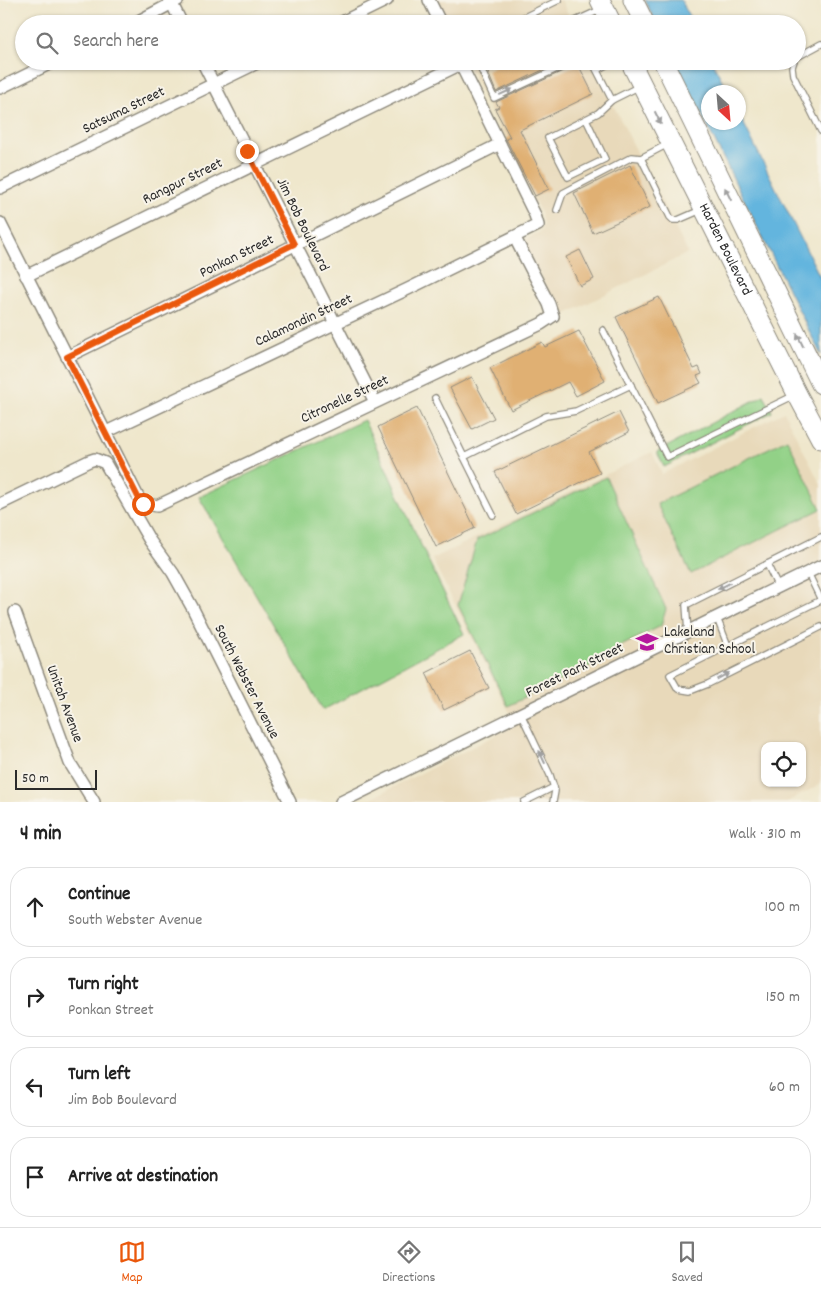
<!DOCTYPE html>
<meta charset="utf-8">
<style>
:root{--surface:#fff;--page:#f6f6f6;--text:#222;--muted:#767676;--line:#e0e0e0;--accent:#ea580c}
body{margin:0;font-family:Dekko,sans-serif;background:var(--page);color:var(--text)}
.controls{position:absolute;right:15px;bottom:15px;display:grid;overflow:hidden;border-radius:10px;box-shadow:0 1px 4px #0004}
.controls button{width:45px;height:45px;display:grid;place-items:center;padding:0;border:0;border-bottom:1px solid var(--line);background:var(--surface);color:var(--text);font:25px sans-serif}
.compass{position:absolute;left:701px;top:85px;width:45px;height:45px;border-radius:50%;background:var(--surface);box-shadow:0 1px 4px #0004;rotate:154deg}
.scale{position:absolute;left:15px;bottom:12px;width:82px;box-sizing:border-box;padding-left:5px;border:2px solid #2b2b2b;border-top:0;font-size:14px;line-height:18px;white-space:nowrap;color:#2b2b2b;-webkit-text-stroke:4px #f7f3e8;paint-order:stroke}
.stop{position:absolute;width:15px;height:15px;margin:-11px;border:4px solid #ea580c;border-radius:50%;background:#fff}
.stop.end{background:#ea580c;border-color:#fff;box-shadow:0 1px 5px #0008}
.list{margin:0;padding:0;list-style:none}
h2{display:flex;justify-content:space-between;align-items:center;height:65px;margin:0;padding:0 20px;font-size:21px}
h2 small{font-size:16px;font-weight:400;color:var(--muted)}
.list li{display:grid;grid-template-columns:32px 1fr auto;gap:15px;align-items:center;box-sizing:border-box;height:80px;margin:0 10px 10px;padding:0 10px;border:1px solid var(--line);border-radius:20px}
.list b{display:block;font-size:19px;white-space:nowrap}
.list p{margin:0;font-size:16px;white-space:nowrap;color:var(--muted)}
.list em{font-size:16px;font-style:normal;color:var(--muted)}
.icon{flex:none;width:28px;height:28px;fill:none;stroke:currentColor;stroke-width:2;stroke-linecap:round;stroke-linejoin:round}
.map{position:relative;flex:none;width:821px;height:802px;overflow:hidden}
.search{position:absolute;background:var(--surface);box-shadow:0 1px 4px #0004;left:15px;right:15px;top:15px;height:55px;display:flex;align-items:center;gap:12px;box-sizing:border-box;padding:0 18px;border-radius:28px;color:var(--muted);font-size:19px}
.sheet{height:425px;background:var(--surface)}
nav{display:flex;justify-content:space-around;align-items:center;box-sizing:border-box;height:70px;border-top:1px solid var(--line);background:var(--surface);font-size:14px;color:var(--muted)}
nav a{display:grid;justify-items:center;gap:2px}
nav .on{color:var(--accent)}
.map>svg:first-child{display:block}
.built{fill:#e8d9ba;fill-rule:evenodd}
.green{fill:#92d187;stroke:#5e7e59}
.water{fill:#63b5de;stroke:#477084}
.building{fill:#e0b073}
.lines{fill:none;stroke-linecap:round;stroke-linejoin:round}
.service-casing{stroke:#8d897c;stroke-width:8}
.minor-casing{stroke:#8d897c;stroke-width:14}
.primary-casing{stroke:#8d897c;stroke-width:21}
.service{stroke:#fff;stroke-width:5.5}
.minor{stroke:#fff;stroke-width:11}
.primary{stroke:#fff;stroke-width:19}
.oneway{fill:#a0a0a0}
.route{stroke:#ea580c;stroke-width:6}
.labels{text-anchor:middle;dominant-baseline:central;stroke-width:4;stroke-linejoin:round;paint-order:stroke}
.street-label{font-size:15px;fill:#2b2b2b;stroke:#f7f3e8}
.poi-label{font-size:15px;fill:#2b2b2b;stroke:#f7f3e8;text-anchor:start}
</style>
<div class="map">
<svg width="821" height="802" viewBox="0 0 821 802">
<rect width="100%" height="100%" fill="#f7f3e8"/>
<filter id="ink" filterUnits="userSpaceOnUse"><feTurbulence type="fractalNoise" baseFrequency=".02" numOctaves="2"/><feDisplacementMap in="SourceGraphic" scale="10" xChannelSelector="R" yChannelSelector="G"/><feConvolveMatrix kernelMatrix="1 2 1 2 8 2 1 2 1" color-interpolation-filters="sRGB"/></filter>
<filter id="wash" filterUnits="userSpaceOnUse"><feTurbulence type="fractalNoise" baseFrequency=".0096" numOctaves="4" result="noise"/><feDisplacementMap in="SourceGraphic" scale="20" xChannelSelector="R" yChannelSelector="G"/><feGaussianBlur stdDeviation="1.12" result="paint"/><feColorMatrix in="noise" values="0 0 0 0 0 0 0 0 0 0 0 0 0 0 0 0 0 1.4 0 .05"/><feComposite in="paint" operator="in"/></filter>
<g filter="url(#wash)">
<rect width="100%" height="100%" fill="#efe7cc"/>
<!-- built -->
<g class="built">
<path d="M435,0H561L573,24H447Z"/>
<path d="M466,61H591L688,253L558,318L554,302L523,241L541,231L543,224L540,212Z"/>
<path d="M784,412L821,485V784L787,802H364L516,725L432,559L652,452L662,474ZM765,746H802V783H765Z"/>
</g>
<!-- green -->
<g class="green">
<path d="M764,395L772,412L664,467L657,452Z"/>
<path d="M364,420L427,558L464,634L323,710L199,497Z"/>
<path d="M787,439L821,509L691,574L657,504Z"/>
<path d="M606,477L666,609L661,626L619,647L620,651L508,706L458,605L477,540Z"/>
</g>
<!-- water -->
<g class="water">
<path d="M645,0H681L693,24H656Z"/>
<path d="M675,61H712L728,92H708V122H738L739,114L821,279V355Z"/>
</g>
<g id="blocks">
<!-- building -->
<g class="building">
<path d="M505,61H562L496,92L487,70Z"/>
<path d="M578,64L593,94L520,130L549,189L535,196L506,139L510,137L495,109L499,107L496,102Z"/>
<path d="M630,165L650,207L593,233L574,193Z"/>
<path d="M580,250L594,279L580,286L566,257Z"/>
<path d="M659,297L694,369L699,367L702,374L697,376L701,383L658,403L616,317Z"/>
<path d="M579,331L605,381L576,396L568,382L511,410L490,368L542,342L545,347Z"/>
<path d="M472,377L494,418L472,429L450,388Z"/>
<path d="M417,408L475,528L436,547L378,427Z"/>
<path d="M619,412L629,432L589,452L600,473L516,514L495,472Z"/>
<path d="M470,651L489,688L444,710L426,673Z"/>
</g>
</g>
</g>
<g filter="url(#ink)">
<use href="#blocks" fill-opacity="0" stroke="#8d897c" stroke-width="1"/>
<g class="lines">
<!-- service casing -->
<g class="service-casing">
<g id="service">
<path d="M510,24L559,0"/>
<path d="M569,24L602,9"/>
<path d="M797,57L821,44"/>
<path d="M491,61L480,67L494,98L574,61"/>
<path d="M592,61L612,100"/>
<path d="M794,61L792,67L793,75L821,131"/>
<path d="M597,70L613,61"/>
<path d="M586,119L605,159L568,177L548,138L598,113L612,100L640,86"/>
<path d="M641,158L670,217L673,220H678L701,210"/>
<path d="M557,210L563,193L632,157L641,158L668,144"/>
<path d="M603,330L667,457L795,395"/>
<path d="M435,398L464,457"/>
<path d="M493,515L464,457L546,416L576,411L631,385"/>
<path d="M767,564L778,587"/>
<path d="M717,618L728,646L821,600L808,573"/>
<path d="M688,632L686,605L821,537"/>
<path d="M728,646L670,675L678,689L690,691L708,684L821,627"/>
<path d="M521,714L550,775L555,791L553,802"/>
<path d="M524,802L554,787"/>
</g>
</g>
<!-- minor casing -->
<g class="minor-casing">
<g id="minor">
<path d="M170,0L182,24"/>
<path d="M429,0L441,24"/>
<path d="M133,24L178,0"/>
<path d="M338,24L387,0"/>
<path d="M202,61L375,402"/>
<path d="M0,88L55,61"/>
<path d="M0,188L261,61"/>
<path d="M0,223L139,499L143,503L157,506L541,324L553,316L549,304L515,238"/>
<path d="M26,276L461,64"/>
<path d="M67,357L500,144"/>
<path d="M106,432L408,289L538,225L535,215L459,61"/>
<path d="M0,504L89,461L95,459L105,463L150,541L173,573L192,607L290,802"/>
<path d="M15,612L70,763L94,802"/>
<path d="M341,802L821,566"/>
</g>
</g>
<!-- primary casing -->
<g class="primary-casing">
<g id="primary">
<path d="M600,0L612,24"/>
<path d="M633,0L645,24"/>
<path id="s1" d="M630,61L797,394L821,439"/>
<path d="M663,61L821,384"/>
</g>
</g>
<!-- service -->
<use href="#service" class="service"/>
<!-- minor -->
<use href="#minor" class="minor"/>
<!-- primary -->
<use href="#primary" class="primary"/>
</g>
<!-- one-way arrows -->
<defs><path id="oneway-solid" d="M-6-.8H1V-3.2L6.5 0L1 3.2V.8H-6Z" transform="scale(1.25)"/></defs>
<g class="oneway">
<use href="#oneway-solid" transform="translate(506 92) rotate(-25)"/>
<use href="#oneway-solid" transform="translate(658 118) rotate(64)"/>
<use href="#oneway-solid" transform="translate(728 194) rotate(-116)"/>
<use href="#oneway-solid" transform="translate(800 340) rotate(-116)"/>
<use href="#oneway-solid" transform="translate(724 586) rotate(153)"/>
<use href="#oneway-solid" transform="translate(723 676) rotate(-29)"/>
<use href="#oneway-solid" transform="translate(542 757) rotate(-115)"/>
</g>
</g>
<g class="lines" filter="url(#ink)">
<!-- route -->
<path class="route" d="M143,504L139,499L67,357L294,244L247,151"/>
</g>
<!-- icons -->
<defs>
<g id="school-bare" transform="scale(1.725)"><path d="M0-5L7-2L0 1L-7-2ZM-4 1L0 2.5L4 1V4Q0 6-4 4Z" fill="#b5179e" stroke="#f7f3e8" stroke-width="2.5" paint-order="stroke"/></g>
</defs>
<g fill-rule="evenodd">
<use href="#school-bare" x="647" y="642"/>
</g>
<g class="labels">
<!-- street labels -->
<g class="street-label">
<text transform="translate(124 111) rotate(-26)">Satsuma Street</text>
<text transform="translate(183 182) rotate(-26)">Rangpur Street</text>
<text transform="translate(302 225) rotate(64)">Jim Bob Boulevard</text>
<text stroke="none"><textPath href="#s1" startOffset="211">Harden Boulevard</textPath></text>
<text transform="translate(237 257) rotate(-26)">Ponkan Street</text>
<text transform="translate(304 321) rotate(-25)">Calamondin Street</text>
<text transform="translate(345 400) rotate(-25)">Citronelle Street</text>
<text transform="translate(575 671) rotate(-26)">Forest Park Street</text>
<text transform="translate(246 682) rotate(63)">South Webster Avenue</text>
<text transform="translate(64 704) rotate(70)">Unitah Avenue</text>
</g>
<!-- poi labels -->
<g class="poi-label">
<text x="664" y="633">Lakeland<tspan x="664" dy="17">Christian School</tspan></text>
</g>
</g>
</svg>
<div class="controls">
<button><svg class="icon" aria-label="locate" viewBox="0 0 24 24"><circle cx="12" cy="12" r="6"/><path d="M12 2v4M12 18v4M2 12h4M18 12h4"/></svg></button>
</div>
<svg class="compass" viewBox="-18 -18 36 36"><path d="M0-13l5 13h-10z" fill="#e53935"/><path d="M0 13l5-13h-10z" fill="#767676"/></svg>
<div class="scale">50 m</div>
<div class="stop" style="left:143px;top:504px"></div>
<div class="stop end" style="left:247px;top:151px"></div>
<div class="search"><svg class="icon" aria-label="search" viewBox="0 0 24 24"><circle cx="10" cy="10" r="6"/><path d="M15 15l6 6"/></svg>Search here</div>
</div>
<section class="sheet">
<h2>4 min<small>Walk · 310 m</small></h2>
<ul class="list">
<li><svg class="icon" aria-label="ahead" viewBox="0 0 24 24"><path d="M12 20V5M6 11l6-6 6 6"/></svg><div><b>Continue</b><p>South Webster Avenue</p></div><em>100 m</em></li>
<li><svg class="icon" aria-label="right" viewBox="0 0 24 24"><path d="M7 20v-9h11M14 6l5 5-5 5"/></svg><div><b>Turn right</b><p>Ponkan Street</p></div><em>150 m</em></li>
<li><svg class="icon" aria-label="left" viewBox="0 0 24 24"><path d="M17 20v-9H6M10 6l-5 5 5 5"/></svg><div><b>Turn left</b><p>Jim Bob Boulevard</p></div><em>60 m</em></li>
<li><svg class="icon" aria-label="arrive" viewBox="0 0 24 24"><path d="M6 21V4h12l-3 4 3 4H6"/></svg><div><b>Arrive at destination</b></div></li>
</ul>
</section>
<nav>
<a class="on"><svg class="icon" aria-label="map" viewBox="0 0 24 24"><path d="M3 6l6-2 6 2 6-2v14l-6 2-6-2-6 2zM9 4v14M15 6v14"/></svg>Map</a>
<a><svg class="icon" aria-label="directions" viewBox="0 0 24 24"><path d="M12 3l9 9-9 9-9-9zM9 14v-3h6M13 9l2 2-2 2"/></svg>Directions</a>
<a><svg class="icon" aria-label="saved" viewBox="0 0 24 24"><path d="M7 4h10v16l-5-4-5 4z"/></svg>Saved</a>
</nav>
